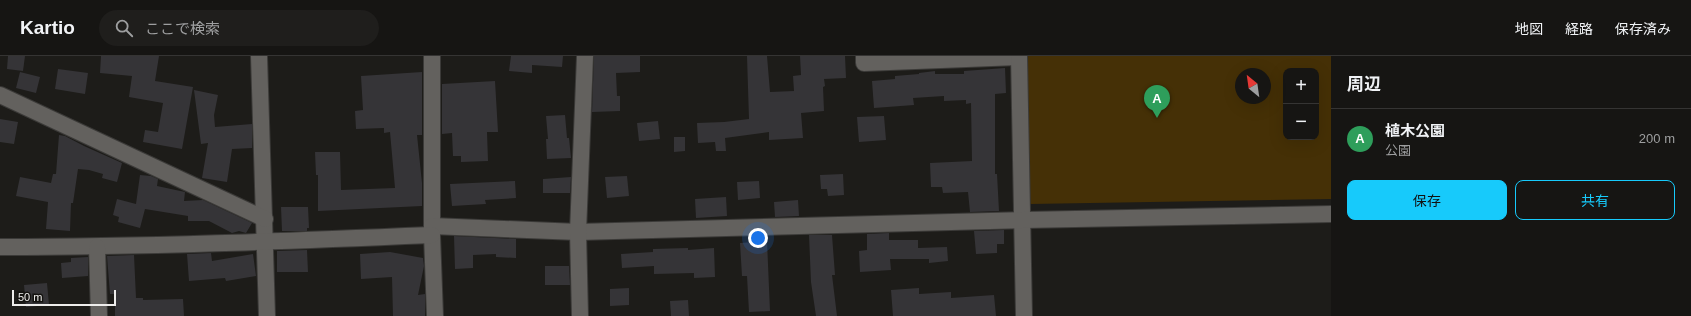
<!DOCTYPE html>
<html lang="ja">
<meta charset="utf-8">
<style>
:root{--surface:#161513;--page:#1f1e1c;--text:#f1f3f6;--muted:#9e9fa0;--line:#353433;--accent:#17cafb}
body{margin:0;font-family:Helvetica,"Noto Sans JP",sans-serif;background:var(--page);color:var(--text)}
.controls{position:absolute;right:12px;top:12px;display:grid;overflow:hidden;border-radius:8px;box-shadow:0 4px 16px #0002}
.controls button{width:36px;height:36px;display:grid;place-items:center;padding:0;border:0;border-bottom:1px solid var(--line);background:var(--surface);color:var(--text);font:20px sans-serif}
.compass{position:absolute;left:1235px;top:12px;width:36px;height:36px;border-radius:50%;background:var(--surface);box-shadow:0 4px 16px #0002;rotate:331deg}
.scale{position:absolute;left:12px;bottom:10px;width:104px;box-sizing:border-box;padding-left:4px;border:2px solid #eeedeb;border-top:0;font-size:11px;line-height:14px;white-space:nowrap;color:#eeedeb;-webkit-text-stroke:3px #141310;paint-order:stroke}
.you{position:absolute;left:758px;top:182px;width:14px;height:14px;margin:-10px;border:3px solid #fff;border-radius:50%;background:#1a73e8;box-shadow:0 0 0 6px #1a73e833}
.badge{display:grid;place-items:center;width:26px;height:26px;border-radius:50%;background:var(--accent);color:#fff;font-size:13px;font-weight:700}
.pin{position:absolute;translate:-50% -33px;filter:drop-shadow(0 1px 2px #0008)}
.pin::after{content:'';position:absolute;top:21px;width:14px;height:12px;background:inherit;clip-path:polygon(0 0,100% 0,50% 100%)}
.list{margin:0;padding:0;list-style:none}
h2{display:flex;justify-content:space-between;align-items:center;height:52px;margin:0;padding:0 16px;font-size:17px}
h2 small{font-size:13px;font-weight:400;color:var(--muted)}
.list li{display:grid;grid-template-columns:26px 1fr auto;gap:12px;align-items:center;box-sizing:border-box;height:60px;padding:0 16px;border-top:1px solid var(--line)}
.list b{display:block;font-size:15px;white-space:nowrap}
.list p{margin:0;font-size:13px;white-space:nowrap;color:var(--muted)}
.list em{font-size:13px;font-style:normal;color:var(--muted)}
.actions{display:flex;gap:8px;padding:12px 16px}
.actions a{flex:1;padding:9px 0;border:1px solid var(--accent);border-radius:8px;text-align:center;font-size:14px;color:var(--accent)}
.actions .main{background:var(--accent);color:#111}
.icon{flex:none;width:22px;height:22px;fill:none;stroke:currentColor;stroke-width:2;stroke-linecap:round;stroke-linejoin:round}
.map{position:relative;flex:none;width:1331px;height:260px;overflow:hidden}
header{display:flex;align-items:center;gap:24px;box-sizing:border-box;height:56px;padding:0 20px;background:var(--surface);border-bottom:1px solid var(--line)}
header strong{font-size:19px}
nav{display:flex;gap:22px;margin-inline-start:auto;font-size:14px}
.search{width:280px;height:36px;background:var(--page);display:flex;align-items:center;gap:10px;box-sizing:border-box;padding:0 14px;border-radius:22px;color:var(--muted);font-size:15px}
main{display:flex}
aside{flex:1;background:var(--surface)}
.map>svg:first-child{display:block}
.green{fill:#453006;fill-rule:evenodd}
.building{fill:#353437}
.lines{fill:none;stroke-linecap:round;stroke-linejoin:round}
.minor-casing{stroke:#3b3a38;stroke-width:18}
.minor{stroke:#63615e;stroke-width:16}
</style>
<header>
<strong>Kartio</strong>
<div class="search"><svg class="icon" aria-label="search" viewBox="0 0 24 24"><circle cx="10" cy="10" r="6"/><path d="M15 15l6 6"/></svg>ここで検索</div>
<nav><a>地図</a><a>経路</a><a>保存済み</a></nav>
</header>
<main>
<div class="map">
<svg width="1331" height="260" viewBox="0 0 1331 260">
<rect width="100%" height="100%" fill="#1d1c19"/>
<!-- green -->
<path class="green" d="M1027,0H1331V143L1030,148ZM1286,15H1316V81H1286ZM1241,18H1265V42H1241Z"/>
<!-- building -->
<g class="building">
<path d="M8,0H25L23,15L7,13Z"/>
<path d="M101,0H159L155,25L193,31L182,93L143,86L145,74L158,76L163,47L129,41L132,20L100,17Z"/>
<path d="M511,0H563L562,11L532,9V17L509,15Z"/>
<path d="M594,0H640V16L616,17L617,40H620V55L592,56Z"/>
<path d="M747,0H767L770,36L794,35L793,20L801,19L800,0H845L846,22L824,23L825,30L823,31L824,55L801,57L803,82L769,84V76L725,82L726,95H716L715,86L698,87L697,67L724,66L749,63Z"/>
<path d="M1005,12L1006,37L995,38V118H997L999,155L970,156L968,136L943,137L942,131H931L930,107L972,105L971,47L966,48V44L944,45V40L913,42L914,49L874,52L872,25L895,23V20L919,18V17L935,15V18H964V15Z"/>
<path d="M58,13L88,17L85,38L55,33Z"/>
<path d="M20,16L40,21L36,37L16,32Z"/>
<path d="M422,16V79H417L422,127V150L318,155V119H316L315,96H340L341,134L395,132L390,76L384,77V72L356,73L355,55L363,54L361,20Z"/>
<path d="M495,25L498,76H487L488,105L461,106V100H453L452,77L442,78V28Z"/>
<path d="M194,34L218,39L214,59L215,71L252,68V92L232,93L227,126L202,122L208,87L201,88Z"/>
<path d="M565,59L567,82H569L571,102L547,103L546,83H548L546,60Z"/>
<path d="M884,60L886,84L859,86L857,61Z"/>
<path d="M0,63L18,66L14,88L0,86Z"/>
<path d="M658,65L660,83L639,85L637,67Z"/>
<path d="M59,79L65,80L84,90L122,107L117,126L102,122L103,118L89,114L78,113L73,147H71L70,175L46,173L48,146L16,140L20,121L51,127L53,118H56Z"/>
<path d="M674,81H685V95L674,96Z"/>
<path d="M843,118L844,139L828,140L827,133H821L820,119Z"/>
<path d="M140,119L151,120L158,123L157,130L185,136L184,145L203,144L252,167L246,177L239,175L232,177L209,165H188V160L145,153L140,172L118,166L119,161L113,159L117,143L136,148Z"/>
<path d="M627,120L629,140L607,142L605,121Z"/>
<path d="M571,121L570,137H543V123Z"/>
<path d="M515,125L516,142L485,144L486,148L452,150L450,128Z"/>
<path d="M759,125L760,142L738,144L737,126Z"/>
<path d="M726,141L727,160L696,162L695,143Z"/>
<path d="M798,144L799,160L775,161L774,146Z"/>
<path d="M281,151H308L309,172H307V175H282Z"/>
<path d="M1004,174V188H997V197L976,198L974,175Z"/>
<path d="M889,177V184H918V192L947,191L948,205L929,207V203H890L891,214L860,216L859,195L867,194V178Z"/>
<path d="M809,179H832L835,219H832L837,260H816L811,226Z"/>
<path d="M454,180L516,183V202L496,201V198L473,199V212L455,213Z"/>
<path d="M767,185L770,255L749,256L747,220H742L740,187Z"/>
<path d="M688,192V194L714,192L715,221L694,222V217L654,218V210L622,212L621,198L653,196V193Z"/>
<path d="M307,194L308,216H277V195Z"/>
<path d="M390,196L423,202L424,210L418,239L425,238V260H393L392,221L361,223L360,198Z"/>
<path d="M211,197L212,205L253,198L256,220L226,225L225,222L189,225L187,198Z"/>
<path d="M134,199L136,242H143V244L183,243L184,260H115V238H110L107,200Z"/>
<path d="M88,201V220L62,222L61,207L71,206V202Z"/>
<path d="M545,210H569L570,229H545Z"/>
<path d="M47,227L49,249L26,251L24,229Z"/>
<path d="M629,232V249L610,250V233Z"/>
<path d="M919,232V238L951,236V242L994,239L996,260H893L891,234Z"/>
<path d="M688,244L689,260H671L670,245Z"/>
</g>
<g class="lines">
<!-- minor casing -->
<g class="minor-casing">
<g id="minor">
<path d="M259,0L267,260"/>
<path d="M432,0V179L435,260"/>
<path d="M864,0V7L1019,1"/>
<path d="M1019,0L1024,260"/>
<path d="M0,39L265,163"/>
<path d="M432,170L578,176L1023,164L1331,158"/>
<path d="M0,191C144,191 288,185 432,179"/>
<path d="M97,191L99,260"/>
<path d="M580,260L578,176L585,0"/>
</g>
</g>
<!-- minor -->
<use href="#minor" class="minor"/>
</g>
</svg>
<div class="controls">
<button>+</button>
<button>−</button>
</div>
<svg class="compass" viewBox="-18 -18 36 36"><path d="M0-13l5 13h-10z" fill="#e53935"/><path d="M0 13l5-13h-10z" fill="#9e9fa0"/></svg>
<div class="scale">50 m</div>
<div class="you"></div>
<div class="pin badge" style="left:1157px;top:62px;background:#2e9e5b">A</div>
</div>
<aside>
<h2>周辺<small></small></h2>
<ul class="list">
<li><span class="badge" style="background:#2e9e5b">A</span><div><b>植木公園</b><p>公園</p></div><em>200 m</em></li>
</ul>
<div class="actions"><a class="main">保存</a><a>共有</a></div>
</aside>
</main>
